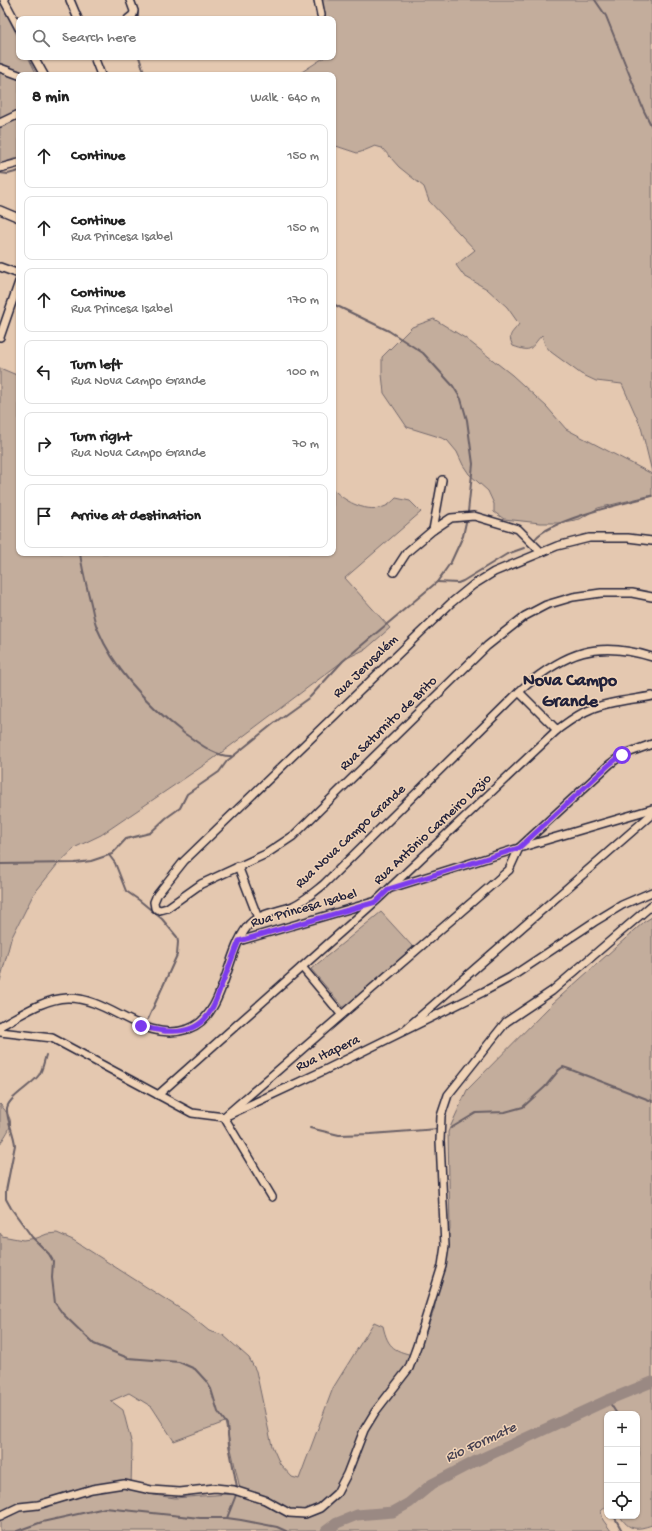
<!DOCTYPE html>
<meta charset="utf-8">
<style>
:root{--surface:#fff;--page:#f6f6f6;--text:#222;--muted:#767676;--line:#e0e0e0}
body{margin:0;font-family:"Gochi Hand",sans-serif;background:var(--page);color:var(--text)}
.controls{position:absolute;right:12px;bottom:12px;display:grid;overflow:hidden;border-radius:8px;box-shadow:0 1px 3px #0004}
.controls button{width:36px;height:36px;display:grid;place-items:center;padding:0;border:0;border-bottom:1px solid var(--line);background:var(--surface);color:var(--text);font:20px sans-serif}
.stop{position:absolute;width:12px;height:12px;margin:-9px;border:3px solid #7c3aed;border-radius:50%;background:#fff}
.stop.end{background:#7c3aed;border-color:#fff;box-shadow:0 1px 4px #0008}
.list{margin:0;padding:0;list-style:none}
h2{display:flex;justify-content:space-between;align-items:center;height:52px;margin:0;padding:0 16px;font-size:17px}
h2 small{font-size:13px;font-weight:400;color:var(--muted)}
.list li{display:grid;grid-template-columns:26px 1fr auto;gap:12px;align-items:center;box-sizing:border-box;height:64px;margin:0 8px 8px;padding:0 8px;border:1px solid var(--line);border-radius:8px}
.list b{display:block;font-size:15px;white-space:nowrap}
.list p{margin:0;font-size:13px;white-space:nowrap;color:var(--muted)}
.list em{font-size:13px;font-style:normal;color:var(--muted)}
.icon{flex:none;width:22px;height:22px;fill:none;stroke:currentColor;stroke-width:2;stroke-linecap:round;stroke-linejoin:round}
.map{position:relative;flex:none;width:652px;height:1531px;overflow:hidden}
.search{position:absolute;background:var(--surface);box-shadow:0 1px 3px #0004;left:16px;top:16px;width:320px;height:44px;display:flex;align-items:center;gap:10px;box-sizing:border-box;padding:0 14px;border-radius:8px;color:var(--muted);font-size:15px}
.panel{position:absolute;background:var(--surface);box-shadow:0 1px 3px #0004;left:16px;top:72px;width:320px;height:484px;border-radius:8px}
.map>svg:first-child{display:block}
.green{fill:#c3ad9c;stroke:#72686c;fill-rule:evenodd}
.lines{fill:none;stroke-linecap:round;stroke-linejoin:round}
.stream{stroke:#6a6066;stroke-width:2}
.river{stroke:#9a8983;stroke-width:11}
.minor-casing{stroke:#22223b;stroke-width:10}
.minor{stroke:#f0d3b7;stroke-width:7}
.route{stroke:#7c3aed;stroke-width:5}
.labels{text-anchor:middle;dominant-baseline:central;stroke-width:3;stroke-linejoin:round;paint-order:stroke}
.street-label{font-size:14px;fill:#22223b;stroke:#f0d3b7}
.water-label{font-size:15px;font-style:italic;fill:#464151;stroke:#f0d3b7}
.district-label{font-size:18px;font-weight:bold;fill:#22223b;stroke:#f0d3b7}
</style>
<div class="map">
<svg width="652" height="1531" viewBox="0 0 652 1531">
<rect width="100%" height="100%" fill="#e4c8b0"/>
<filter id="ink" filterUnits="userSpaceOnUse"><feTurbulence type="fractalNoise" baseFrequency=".025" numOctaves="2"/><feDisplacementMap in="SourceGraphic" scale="8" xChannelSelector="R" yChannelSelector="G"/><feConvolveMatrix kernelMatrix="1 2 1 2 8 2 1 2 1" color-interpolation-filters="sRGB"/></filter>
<g filter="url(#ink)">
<!-- green -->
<g class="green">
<path d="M317,0H652V472L641,427L622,384L596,381L581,374L551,352L545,345L542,335C529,349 533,353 513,346C507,334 512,334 519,324L507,307L487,289L464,276L456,265L475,250L429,201L424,187L399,167L382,148L375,146L361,152L357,153L333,145V75H297L325,57H333V19H320Z"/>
<path d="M0,2L19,39V57H28L37,75H19V157L0,164Z"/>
<path d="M434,319L465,338L512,375L547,407L566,429L652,474V495L598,508L580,519L560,523H540L504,519L494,512V504L488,491L469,474L463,465L457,452L447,440L436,436L407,427L384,393L382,374V357L412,327Z"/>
<path d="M0,368L19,376V553H333V489C345,502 368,514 386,506C390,504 393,501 396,498L410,501L421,512L345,578L390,628L366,649L347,658L213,759L101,835L76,847L57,865L33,895L11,939L0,981Z"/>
<path d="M381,912L413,947L344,1008L311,969Z"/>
<path d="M652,917V1525C637,1530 629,1531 620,1516H637V1414H607V1506L601,1511L603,1520L611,1531H0V1233L2,1236L23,1240L37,1238L47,1234L57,1233L73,1240L187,1313L209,1331L223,1335L249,1358L256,1371L272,1446L280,1464L292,1477L299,1479L333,1388L374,1322L383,1326C388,1349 395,1351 417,1356L434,1310L450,1228L448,1132L467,1090L552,1004L644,922ZM129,1393L152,1407L174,1441L225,1422L241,1493L175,1498L154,1495L131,1488L132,1445L123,1410L111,1401Z"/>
<path d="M0,1104C16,1123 12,1125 0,1144Z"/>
</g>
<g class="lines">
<!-- stream -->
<g class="stream">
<path d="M134,0L138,11V19"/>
<path d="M595,0L606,16L644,111L652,127"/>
<path d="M139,57L145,75"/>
<path d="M0,173L8,174L19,171"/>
<path d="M333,304L389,331L423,353L453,386L461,399L467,420L473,464L468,512"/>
<path d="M535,539C549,520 628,502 652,496"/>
<path d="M80,553C82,570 87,587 91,604C93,612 94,622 98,630C116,673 149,706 185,734C198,742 215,757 231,756"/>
<path d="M437,582L458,583L463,581L507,554L524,548"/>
<path d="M109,855L115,863L126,891L139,900L162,919L177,937L178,942L177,955L148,1019"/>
<path d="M0,864L75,863L91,861L112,854L126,839L150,833L166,818L180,808L187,794L219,772L227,761L278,720L310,697L343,661L437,582L451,562L463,536L466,522"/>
<path d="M46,1055C44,1061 43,1069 39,1075C32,1085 9,1097 7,1108C6,1119 14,1133 15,1145L6,1191V1199L11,1208L32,1237L49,1254L53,1261L52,1278L55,1303L63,1314L94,1344L128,1358L179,1362L195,1369L206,1381L211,1389L218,1412L227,1424L229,1445L237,1487"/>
<path d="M310,1128L339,1135L371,1134L438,1129"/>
<path d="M451,1128L476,1113L505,1112L523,1107L545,1087L559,1070L563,1067L569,1069L652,1101"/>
<path d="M608,1400L617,1414"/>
<path d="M637,1445L639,1453L637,1462"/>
<path d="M614,1516L622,1531"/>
<path d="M227,1518L236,1495"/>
<path d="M17,1531L42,1522L105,1508L200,1518H227L241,1520L277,1527L286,1531"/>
</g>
<!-- river -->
<path class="river" d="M326,1531L337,1523L357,1515L393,1512L409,1503L432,1484L474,1462L608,1400L652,1382"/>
<!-- minor casing -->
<g class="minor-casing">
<g id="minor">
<path d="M4,0L19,28"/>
<path d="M70,0L78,19"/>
<path d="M318,0L321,15"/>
<path d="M128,19L133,15L134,11L130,0"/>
<path d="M34,57L44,75"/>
<path d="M94,57L101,75"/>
<path d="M0,68L19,75"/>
<path d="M0,123L19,114"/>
<path d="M0,168L19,163"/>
<path d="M0,210L19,218"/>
<path d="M0,267L19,274"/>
<path d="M0,337L19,282"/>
<path d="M433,530L442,480"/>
<path d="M652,541L628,538H589L557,546L494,572L473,585L451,603L184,861L157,895L154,902L155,908L160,910L167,908L201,884L266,854L293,836L487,646L525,616L546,605L573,597L601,593H632L652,597"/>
<path d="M394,572L407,552L433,530L451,518L474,516L518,529L541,552"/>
<path d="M519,692L557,730"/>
<path d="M238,866L258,918"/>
<path d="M391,888L519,848L652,809"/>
<path d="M239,941L373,902"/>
<path d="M302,967L341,1014"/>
<path d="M0,1026C21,1015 43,999 67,998C110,997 143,1044 188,1029C225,1017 225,955 247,927C257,913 278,912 293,906C304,901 313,893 323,885L523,688C566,652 597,640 652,657"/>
<path d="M408,1027L652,814"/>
<path d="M0,1032L52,1038L192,1113L224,1117L323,1071L483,992L511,977L594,922L622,905L652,892"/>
<path d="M158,1095L376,901L557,730C568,722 578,714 591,709C610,701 632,700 652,696"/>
<path d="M272,1197L224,1117L509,870L519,848L610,764L622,755L652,744"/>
<path d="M0,1516L19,1507L38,1505L92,1489L124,1484L151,1490L180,1492L215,1488L234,1490L265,1500L289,1513L305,1514L320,1508L337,1493L347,1474L364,1430L375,1412L409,1368L417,1346L442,1266L445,1246L440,1141L441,1116L448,1095L506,1022L552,991L652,905"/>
</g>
</g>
<!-- minor -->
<use href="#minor" class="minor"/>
</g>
</g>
<g class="lines" filter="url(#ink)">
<!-- route -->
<path class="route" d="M141,1026C164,1033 192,1037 208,1015C215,1006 218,994 222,984C228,970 233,955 239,941L376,902L389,889L519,848L610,764L622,755"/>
</g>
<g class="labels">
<!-- street labels -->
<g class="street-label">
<text transform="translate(366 667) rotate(-44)">Rua Jerusalém</text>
<text transform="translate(389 724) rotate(-44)">Rua Saturnito de Brito</text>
<text transform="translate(433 830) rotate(-43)">Rua Antônio Carneiro Lazio</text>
<text transform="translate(351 837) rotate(-43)">Rua Nova Campo Grande</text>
<text transform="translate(304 909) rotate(-16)">Rua Princesa Isabel</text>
<text transform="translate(328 1054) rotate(-25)">Rua Itapera</text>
</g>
<!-- water labels -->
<g class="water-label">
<text transform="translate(481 1443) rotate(-25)">Rio Formate</text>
</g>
<!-- district labels -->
<g class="district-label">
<text x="570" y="681">Nova Campo<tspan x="570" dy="21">Grande</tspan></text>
</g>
</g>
</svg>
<div class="controls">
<button>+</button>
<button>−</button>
<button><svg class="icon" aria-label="locate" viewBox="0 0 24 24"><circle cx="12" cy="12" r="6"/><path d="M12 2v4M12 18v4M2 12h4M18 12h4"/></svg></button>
</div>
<div class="stop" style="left:622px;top:755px"></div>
<div class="stop end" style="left:141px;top:1026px"></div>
<div class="search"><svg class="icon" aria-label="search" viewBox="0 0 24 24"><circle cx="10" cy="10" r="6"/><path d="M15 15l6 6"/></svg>Search here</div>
<section class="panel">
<h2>8 min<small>Walk · 640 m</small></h2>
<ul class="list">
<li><svg class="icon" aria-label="ahead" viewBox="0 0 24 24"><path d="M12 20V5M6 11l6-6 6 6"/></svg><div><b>Continue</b></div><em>150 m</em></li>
<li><svg class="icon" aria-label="ahead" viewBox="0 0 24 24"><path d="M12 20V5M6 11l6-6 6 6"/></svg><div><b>Continue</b><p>Rua Princesa Isabel</p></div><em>150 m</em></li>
<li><svg class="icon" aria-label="ahead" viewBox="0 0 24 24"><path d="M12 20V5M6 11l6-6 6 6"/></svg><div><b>Continue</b><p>Rua Princesa Isabel</p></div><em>170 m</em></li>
<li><svg class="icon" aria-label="left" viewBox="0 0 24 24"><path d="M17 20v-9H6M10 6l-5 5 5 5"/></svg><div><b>Turn left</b><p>Rua Nova Campo Grande</p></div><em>100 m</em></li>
<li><svg class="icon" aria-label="right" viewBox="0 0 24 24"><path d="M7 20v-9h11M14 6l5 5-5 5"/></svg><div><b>Turn right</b><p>Rua Nova Campo Grande</p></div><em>70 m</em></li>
<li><svg class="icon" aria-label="arrive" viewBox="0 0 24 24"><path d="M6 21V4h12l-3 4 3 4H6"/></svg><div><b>Arrive at destination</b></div></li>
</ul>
</section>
</div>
